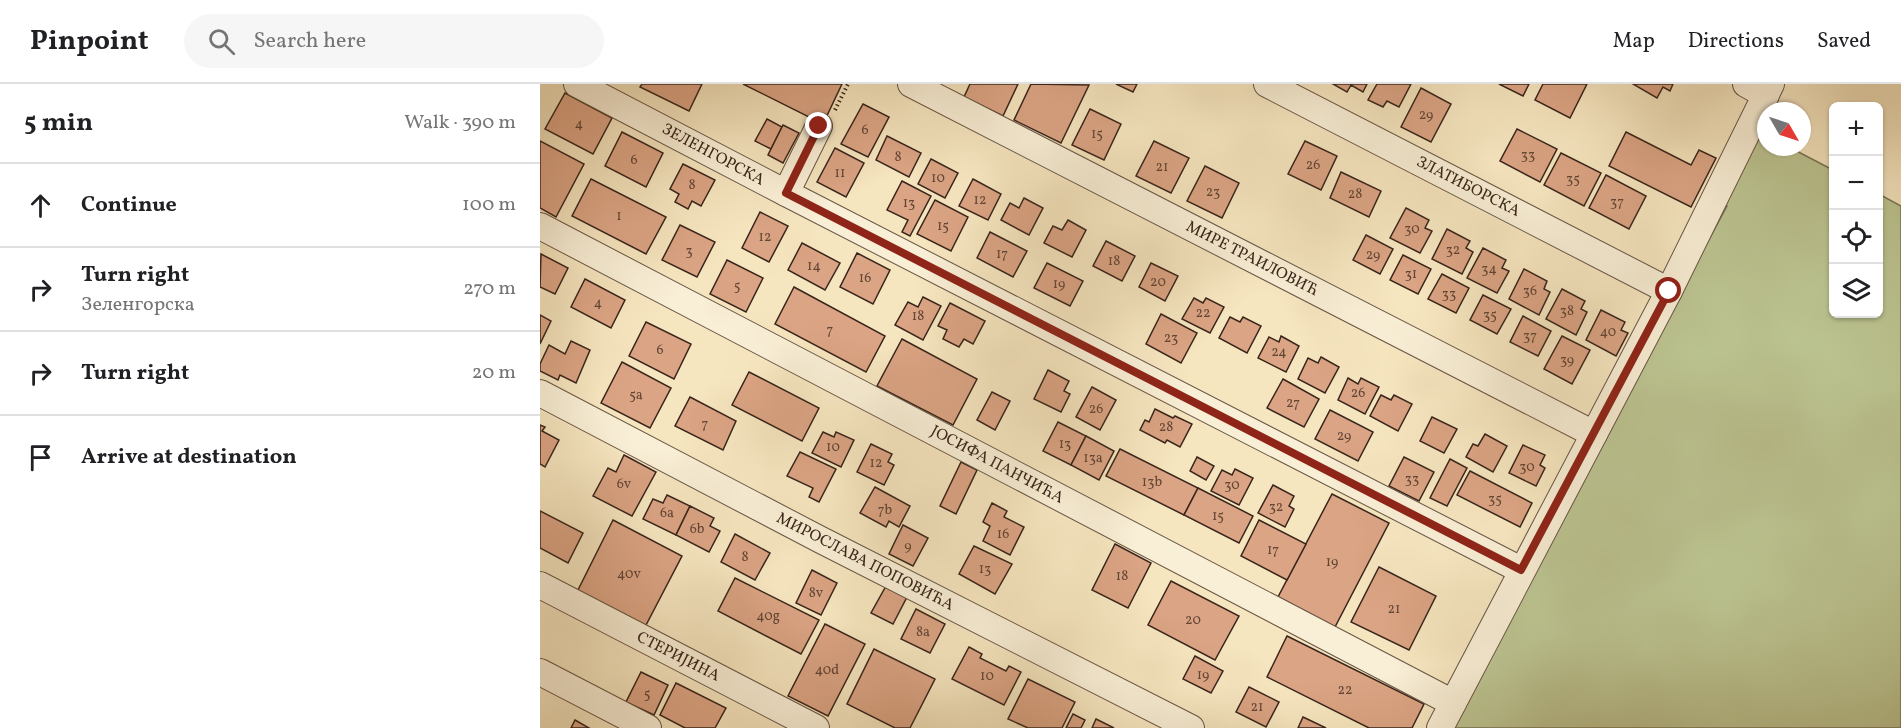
<!DOCTYPE html>
<meta charset="utf-8">
<style>
:root{--surface:#fff;--page:#f6f6f6;--text:#202124;--muted:#757577;--line:#e0e0e0}
body{margin:0;font-family:Vollkorn,serif;background:var(--page);color:var(--text)}
.controls{position:absolute;right:18px;top:18px;display:grid;overflow:hidden;border-radius:9px;box-shadow:0 2px 4px #0004}
.controls button{width:54px;height:54px;display:grid;place-items:center;padding:0;border:0;border-bottom:2px solid var(--line);background:var(--surface);color:var(--text);font:30px sans-serif}
.compass{position:absolute;left:1217px;top:18px;width:54px;height:54px;border-radius:50%;background:var(--surface);box-shadow:0 2px 4px #0004;rotate:129deg}
.stop{position:absolute;width:18px;height:18px;margin:-14px;border:4px solid #8f2418;border-radius:50%;background:#fff}
.stop.end{background:#8f2418;border-color:#fff;box-shadow:0 2px 6px #0008}
.list{margin:0;padding:0;list-style:none}
h2{display:flex;justify-content:space-between;align-items:center;height:78px;margin:0;padding:0 24px;font-size:26px}
h2 small{font-size:20px;font-weight:400;color:var(--muted)}
.list li{display:grid;grid-template-columns:39px 1fr auto;gap:18px;align-items:center;box-sizing:border-box;height:84px;padding:0 24px;border-top:2px solid var(--line)}
.list b{display:block;font-size:22px;white-space:nowrap}
.list p{margin:0;font-size:20px;white-space:nowrap;color:var(--muted)}
.list em{font-size:20px;font-style:normal;color:var(--muted)}
.icon{flex:none;width:33px;height:33px;fill:none;stroke:currentColor;stroke-width:2;stroke-linecap:round;stroke-linejoin:round}
.map{position:relative;flex:none;width:1361px;height:644px;overflow:hidden}
header{display:flex;align-items:center;gap:36px;box-sizing:border-box;height:84px;padding:0 30px;background:var(--surface);border-bottom:2px solid var(--line)}
header strong{font-size:28px}
nav{display:flex;gap:33px;margin-inline-start:auto;font-size:21px}
.search{width:420px;height:54px;background:var(--page);display:flex;align-items:center;gap:15px;box-sizing:border-box;padding:0 21px;border-radius:33px;color:var(--muted);font-size:22px}
main{display:flex}
aside{flex:1;background:var(--surface)}
.map>svg:first-child{display:block}
.green{fill:#bcc592;stroke:#7a7556;stroke-width:1.5}
.building{fill:#dba484;stroke:#39251b;stroke-width:1.5}
.lines{fill:none;stroke-linecap:round;stroke-linejoin:round}
.minor-casing{stroke:#685544;stroke-width:28}
.path{stroke:#39251b;stroke-width:4;stroke-dasharray:1.5 3;stroke-linecap:butt}
.minor{stroke:#f9efd6;stroke-width:26}
.route{stroke:#8f2418;stroke-width:8}
.labels{text-anchor:middle;dominant-baseline:central;stroke-width:4.5;stroke-linejoin:round;paint-order:stroke}
.number-label{font-size:14px;fill:#624535}
.street-label{font-size:16px;fill:#39251b;stroke:#f9efd6}
</style>
<header>
<strong>Pinpoint</strong>
<div class="search"><svg class="icon" aria-label="search" viewBox="0 0 24 24"><circle cx="10" cy="10" r="6"/><path d="M15 15l6 6"/></svg>Search here</div>
<nav><a>Map</a><a>Directions</a><a>Saved</a></nav>
</header>
<main>
<aside>
<h2>5 min<small>Walk · 390 m</small></h2>
<ul class="list">
<li><svg class="icon" aria-label="ahead" viewBox="0 0 24 24"><path d="M12 20V5M6 11l6-6 6 6"/></svg><div><b>Continue</b></div><em>100 m</em></li>
<li><svg class="icon" aria-label="right" viewBox="0 0 24 24"><path d="M7 20v-9h11M14 6l5 5-5 5"/></svg><div><b>Turn right</b><p>Зеленгорска</p></div><em>270 m</em></li>
<li><svg class="icon" aria-label="right" viewBox="0 0 24 24"><path d="M7 20v-9h11M14 6l5 5-5 5"/></svg><div><b>Turn right</b></div><em>20 m</em></li>
<li><svg class="icon" aria-label="arrive" viewBox="0 0 24 24"><path d="M6 21V4h12l-3 4 3 4H6"/></svg><div><b>Arrive at destination</b></div></li>
</ul>
</aside>
<div class="map">
<svg width="1361" height="644" viewBox="0 0 1361 644">
<rect width="100%" height="100%" fill="#f6e6c0"/>
<filter id="stains"><feTurbulence type="fractalNoise" baseFrequency=".00333" numOctaves="4"/><feColorMatrix values="0 0 0 0 .2 0 0 0 0 .09 0 0 0 0 .02 0 0 0 .5 -.17"/></filter>
<radialGradient id="worn" r=".72"><stop offset=".6" stop-color="#630" stop-opacity="0"/><stop offset="1" stop-color="#630" stop-opacity=".3"/></radialGradient>
<!-- green -->
<path class="green" d="M1210,42L1226,51V63H1249L1293,86L1294,230H1338L1339,110L1361,122V644H906L1187,122L1175,115Z"/>
<!-- building -->
<g class="building">
<path d="M102,0H162L149,27L100,3Z"/>
<path d="M203,0H302L283,40Z"/>
<path d="M430,0H478L463,32L424,13Z"/>
<path d="M491,0L549,1L521,59L474,36Z"/>
<path d="M576,0H597L593,8Z"/>
<path d="M793,0H827L823,8L811,1L807,8Z"/>
<path d="M837,0H871L859,23L847,17L843,23L828,16Z"/>
<path d="M959,0H989L983,12Z"/>
<path d="M1003,0H1047L1030,34L995,16Z"/>
<path d="M1093,0H1133L1130,7L1123,3L1117,14Z"/>
<path d="M881,4L911,20L891,58L861,43Z"/>
<path d="M25,9L72,34L53,70L5,45Z"/>
<path d="M323,20L349,33L328,73L301,60Z"/>
<path d="M550,25L581,40L564,76L532,61Z"/>
<path d="M227,35L242,43L231,65L215,57Z"/>
<path d="M243,41L259,49L243,79L228,71Z"/>
<path d="M977,45L1017,65L1000,98L960,77Z"/>
<path d="M82,48L123,69L106,103L65,82Z"/>
<path d="M1086,48L1151,81L1159,66L1176,74L1151,123L1069,82Z"/>
<path d="M347,52L381,69L369,93L336,76Z"/>
<path d="M0,57L44,80L16,133L0,124Z"/>
<path d="M614,57L649,74L631,109L596,92Z"/>
<path d="M765,57L797,72L781,106L748,90Z"/>
<path d="M295,64L324,79L306,113L277,98Z"/>
<path d="M1021,69L1061,89L1044,122L1004,101Z"/>
<path d="M391,75L418,89L405,114L378,100Z"/>
<path d="M143,80L175,96L161,122L152,117L148,125L135,118L139,110L130,105Z"/>
<path d="M665,82L699,99L682,134L647,117Z"/>
<path d="M801,88L841,107L829,133L790,114Z"/>
<path d="M1066,91L1106,112L1089,145L1049,124Z"/>
<path d="M51,95L126,133L106,170L32,132Z"/>
<path d="M433,95L461,110L448,136L419,122Z"/>
<path d="M362,97L391,112L370,152L362,148L368,136L347,126Z"/>
<path d="M484,114L503,124L489,151L461,136L470,119L479,124Z"/>
<path d="M395,116L428,133L411,167L377,150Z"/>
<path d="M866,124L889,136L885,144L892,147L880,169L850,154Z"/>
<path d="M220,128L248,142L229,178L202,164Z"/>
<path d="M528,136L546,146L532,173L504,159L513,142L522,146Z"/>
<path d="M140,141L175,158L157,193L122,176Z"/>
<path d="M907,145L930,157L926,164L933,168L922,190L892,175Z"/>
<path d="M450,148L487,167L473,193L437,174Z"/>
<path d="M826,151L853,165L840,190L813,176Z"/>
<path d="M566,157L595,172L582,197L553,182Z"/>
<path d="M262,159L300,179L285,206L248,186Z"/>
<path d="M943,164L966,176L962,184L969,187L957,209L927,194Z"/>
<path d="M317,169L350,186L333,220L300,203Z"/>
<path d="M1,170L28,184L15,210L0,203Z"/>
<path d="M863,171L891,185L878,210L850,196Z"/>
<path d="M187,176L223,194L206,228L170,210Z"/>
<path d="M507,179L543,197L530,222L494,204Z"/>
<path d="M611,179L638,192L625,217L599,203Z"/>
<path d="M984,185L1007,197L1004,205L1010,208L999,231L969,215Z"/>
<path d="M902,190L929,204L916,229L888,215Z"/>
<path d="M45,195L85,216L71,244L31,223Z"/>
<path d="M254,203L345,252L326,288L235,240Z"/>
<path d="M1022,205L1045,217L1041,225L1047,228L1036,251L1006,235Z"/>
<path d="M943,211L971,225L957,250L930,236Z"/>
<path d="M383,213L401,222L383,256L355,241L368,218L378,223Z"/>
<path d="M654,214L663,219L666,214L684,223L670,249L642,235Z"/>
<path d="M410,219L445,237L433,260L424,255L419,263L403,255L407,246L398,242Z"/>
<path d="M1061,226L1085,238L1081,246L1088,249L1076,272L1046,256Z"/>
<path d="M621,230L657,249L641,279L606,260Z"/>
<path d="M0,231L11,237L0,260Z"/>
<path d="M983,232L1011,247L998,272L970,258Z"/>
<path d="M690,233L700,238L703,233L721,242L707,269L679,254Z"/>
<path d="M106,238L151,260L134,295L89,272Z"/>
<path d="M741,252L759,262L746,288L718,274L729,253L739,258Z"/>
<path d="M1022,252L1050,266L1032,300L1004,285Z"/>
<path d="M362,255L437,295L413,341L337,302Z"/>
<path d="M31,257L50,266L36,299L20,291L18,296L0,287V280L9,261L25,270Z"/>
<path d="M781,273L799,283L785,309L758,295L768,274L778,279Z"/>
<path d="M82,278L131,304L110,344L61,319Z"/>
<path d="M508,286L529,297L524,307L530,310L521,328L494,315Z"/>
<path d="M209,288L279,324L262,357L192,321Z"/>
<path d="M808,294L818,300L821,294L839,303L825,330L798,316Z"/>
<path d="M743,295L779,315L764,343L727,324Z"/>
<path d="M552,303L576,316L560,346L536,333Z"/>
<path d="M452,308L470,317L455,346L437,336Z"/>
<path d="M841,311L851,316L854,311L872,320L858,347L830,332Z"/>
<path d="M150,313L196,337L183,366L135,342Z"/>
<path d="M615,325L633,334L635,332L652,340L640,363L627,356L625,359L600,346L605,336L609,338Z"/>
<path d="M790,326L833,348L818,377L775,355Z"/>
<path d="M892,333L917,345L904,369L880,357Z"/>
<path d="M518,338L546,352L531,381L503,367Z"/>
<path d="M0,341L5,343L2,347L19,356L5,383L0,380Z"/>
<path d="M283,348L294,353L296,348L314,356L301,383L272,369Z"/>
<path d="M945,350L967,362L953,388L926,373L933,360L938,362Z"/>
<path d="M546,352L574,367L559,396L531,381Z"/>
<path d="M331,360L352,370L348,378L354,381L344,401L317,388Z"/>
<path d="M983,361L1005,371L1000,381L1005,384L996,402L969,389Z"/>
<path d="M580,365L658,404L644,431L566,392Z"/>
<path d="M260,368L296,385L279,418L269,413L273,404L247,392Z"/>
<path d="M84,371L116,388L92,432L53,412L68,384L76,388Z"/>
<path d="M657,373L674,382L666,396L650,387Z"/>
<path d="M864,373L894,388L879,417L849,402Z"/>
<path d="M910,375L927,384L907,422L890,414Z"/>
<path d="M421,378L437,386L416,430L400,422Z"/>
<path d="M695,385L713,394L699,421L671,407L682,386L692,391Z"/>
<path d="M930,387L992,419L980,443L917,411Z"/>
<path d="M733,401L754,412L749,422L754,425L745,443L718,429Z"/>
<path d="M335,403L370,422L359,443L349,437L346,443L320,429Z"/>
<path d="M658,404L713,432L699,459L644,431Z"/>
<path d="M792,410L849,439L795,543L738,513Z"/>
<path d="M127,411L150,422L136,451L103,435L113,415L123,419Z"/>
<path d="M452,419L467,427L464,433L484,443L470,471L443,457L450,442L443,438Z"/>
<path d="M150,422L174,434L170,442L180,447L169,468L136,451Z"/>
<path d="M0,427L43,449L28,479L0,464Z"/>
<path d="M73,436L142,472L105,543L37,508Z"/>
<path d="M719,436L766,460L747,496L701,472Z"/>
<path d="M363,441L388,454L373,482L349,470Z"/>
<path d="M195,450L230,469L215,496L181,478Z"/>
<path d="M575,460L611,479L588,524L552,506Z"/>
<path d="M434,462L472,480L455,510L419,490Z"/>
<path d="M839,483L896,512L869,566L811,538Z"/>
<path d="M272,486L297,499L281,531L256,519Z"/>
<path d="M195,494L279,536L261,570L178,527Z"/>
<path d="M631,497L699,532L675,576L608,541Z"/>
<path d="M346,502L367,513L353,540L331,529Z"/>
<path d="M376,525L405,540L390,569L361,555Z"/>
<path d="M285,540L325,560L288,632L248,612Z"/>
<path d="M747,552L884,620L872,644H829L727,593Z"/>
<path d="M429,563L442,570L440,574L466,587L469,582L481,588L464,621L412,595Z"/>
<path d="M334,565L395,595L370,644H355L307,620Z"/>
<path d="M655,572L683,587L671,609L643,595Z"/>
<path d="M101,588L128,601L114,631L86,618Z"/>
<path d="M488,595L535,618L522,644H488L468,635Z"/>
<path d="M136,599L186,624L175,644H145L120,631Z"/>
<path d="M709,603L739,618L726,643L696,628Z"/>
<path d="M533,630L545,636L541,644H526Z"/>
<path d="M763,633L786,644H758Z"/>
<path d="M556,635L574,644H552Z"/>
<path d="M35,636L49,644H31Z"/>
</g>
<g class="lines">
<!-- minor casing -->
<g class="minor-casing">
<g id="minor">
<path d="M37,0L246,109L981,486"/>
<path d="M371,0L1054,350"/>
<path d="M727,0L1129,207"/>
<path d="M1206,0L1226,11"/>
<path d="M246,109L279,42"/>
<path d="M0,142L913,619"/>
<path d="M0,309L281,456L651,644"/>
<path d="M0,501L276,644"/>
<path d="M0,588L108,644"/>
<path d="M900,644L1129,207L1231,0"/>
</g>
</g>
<!-- path -->
<path class="path" d="M295,26L308,0"/>
<!-- minor -->
<use href="#minor" class="minor"/>
</g>
<g class="lines">
<!-- route -->
<path class="route" d="M279,42L246,109L981,486L1129,207"/>
</g>
<g class="labels">
<!-- number labels -->
<g class="number-label">
<text x="886" y="31">29</text>
<text x="39" y="40">4</text>
<text x="325" y="46">6</text>
<text x="557" y="50">15</text>
<text x="988" y="71">33</text>
<text x="358" y="73">8</text>
<text x="94" y="76">6</text>
<text x="773" y="81">26</text>
<text x="622" y="83">21</text>
<text x="300" y="89">11</text>
<text x="398" y="94">10</text>
<text x="1033" y="95">35</text>
<text x="152" y="101">8</text>
<text x="673" y="108">23</text>
<text x="815" y="110">28</text>
<text x="440" y="116">12</text>
<text x="1077" y="118">37</text>
<text x="369" y="119">13</text>
<text x="79" y="132">1</text>
<text x="403" y="142">15</text>
<text x="872" y="145">30</text>
<text x="225" y="153">12</text>
<text x="913" y="166">32</text>
<text x="149" y="167">3</text>
<text x="462" y="170">17</text>
<text x="833" y="171">29</text>
<text x="574" y="177">18</text>
<text x="274" y="182">14</text>
<text x="949" y="185">34</text>
<text x="871" y="190">31</text>
<text x="325" y="194">16</text>
<text x="618" y="198">20</text>
<text x="519" y="200">19</text>
<text x="197" y="202">5</text>
<text x="990" y="207">36</text>
<text x="909" y="210">33</text>
<text x="58" y="219">4</text>
<text x="1027" y="227">38</text>
<text x="663" y="229">22</text>
<text x="950" y="231">35</text>
<text x="378" y="232">18</text>
<text x="290" y="246">7</text>
<text x="1068" y="248">40</text>
<text x="990" y="252">37</text>
<text x="631" y="254">23</text>
<text x="120" y="266">6</text>
<text x="739" y="268">24</text>
<text x="1027" y="276">39</text>
<text x="818" y="309">26</text>
<text x="96" y="311">5a</text>
<text x="753" y="319">27</text>
<text x="556" y="325">26</text>
<text x="165" y="340">7</text>
<text x="626" y="343">28</text>
<text x="804" y="352">29</text>
<text x="525" y="360">13</text>
<text x="293" y="363">10</text>
<text x="553" y="374">13a</text>
<text x="336" y="379">12</text>
<text x="987" y="383">30</text>
<text x="872" y="395">33</text>
<text x="612" y="398">13b</text>
<text x="84" y="400">6v</text>
<text x="692" y="401">30</text>
<text x="955" y="415">35</text>
<text x="736" y="423">32</text>
<text x="345" y="426">7b</text>
<text x="127" y="429">6a</text>
<text x="678" y="432">15</text>
<text x="157" y="445">6b</text>
<text x="463" y="450">16</text>
<text x="368" y="462">9</text>
<text x="733" y="466">17</text>
<text x="205" y="473">8</text>
<text x="792" y="478">19</text>
<text x="445" y="485">13</text>
<text x="89" y="490">40v</text>
<text x="582" y="492">18</text>
<text x="276" y="509">8v</text>
<text x="854" y="525">21</text>
<text x="228" y="532">40g</text>
<text x="653" y="536">20</text>
<text x="383" y="548">8a</text>
<text x="287" y="586">40d</text>
<text x="663" y="591">19</text>
<text x="447" y="592">10</text>
<text x="805" y="606">22</text>
<text x="107" y="610">5</text>
<text x="717" y="623">21</text>
</g>
<!-- street labels -->
<g class="street-label">
<text transform="translate(173 71) rotate(28)">ЗЕЛЕНГОРСКА</text>
<text transform="translate(928 103) rotate(27)">ЗЛАТИБОРСКА</text>
<text transform="translate(712 175) rotate(27)">МИРЕ ТРАИЛОВИЋ</text>
<text transform="translate(457 381) rotate(28)">ЈОСИФА ПАНЧИЋА</text>
<text transform="translate(325 478) rotate(27)">МИРОСЛАВА ПОПОВИЋА</text>
<text transform="translate(138 573) rotate(27)">СТЕРИЈИНА</text>
</g>
</g>
<rect width="100%" height="100%" filter="url(#stains)"/>
<rect width="100%" height="100%" fill="url(#worn)"/>
</svg>
<div class="controls">
<button>+</button>
<button>−</button>
<button><svg class="icon" aria-label="locate" viewBox="0 0 24 24"><circle cx="12" cy="12" r="6"/><path d="M12 2v4M12 18v4M2 12h4M18 12h4"/></svg></button>
<button><svg class="icon" aria-label="layers" viewBox="0 0 24 24"><path d="M12 4l9 5-9 5-9-5zM3 14l9 5 9-5"/></svg></button>
</div>
<svg class="compass" viewBox="-18 -18 36 36"><path d="M0-13l5 13h-10z" fill="#e53935"/><path d="M0 13l5-13h-10z" fill="#757577"/></svg>
<div class="stop" style="left:1129px;top:207px"></div>
<div class="stop end" style="left:279px;top:42px"></div>
</div>
</main>
